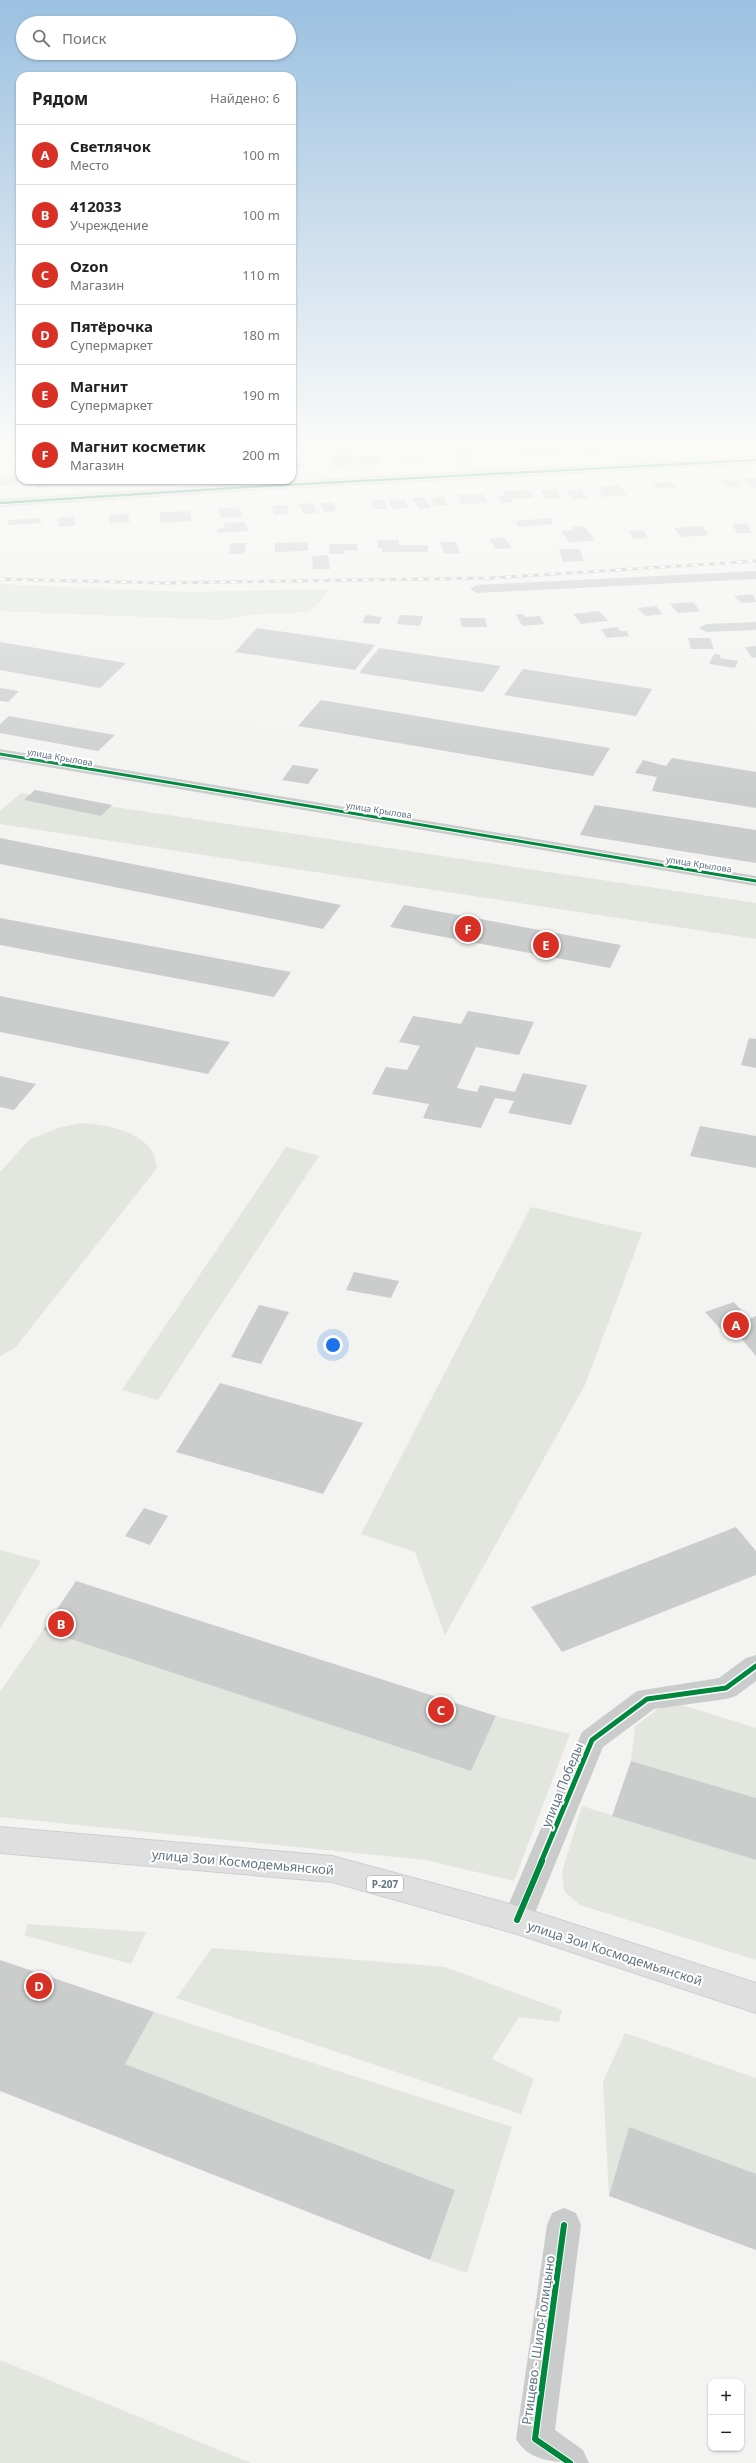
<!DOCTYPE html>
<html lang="ru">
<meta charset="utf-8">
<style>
:root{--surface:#fff;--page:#f6f6f6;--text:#222;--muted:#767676;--line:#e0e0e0;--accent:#d93025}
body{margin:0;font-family:"Noto Sans",sans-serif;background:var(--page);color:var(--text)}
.controls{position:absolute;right:12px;bottom:12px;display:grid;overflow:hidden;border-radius:8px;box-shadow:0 1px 3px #0004}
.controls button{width:36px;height:36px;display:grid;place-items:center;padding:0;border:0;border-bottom:1px solid var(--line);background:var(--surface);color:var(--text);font:20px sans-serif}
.you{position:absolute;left:333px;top:1345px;width:14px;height:14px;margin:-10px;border:3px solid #fff;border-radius:50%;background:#1a73e8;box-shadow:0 0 0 6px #1a73e833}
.badge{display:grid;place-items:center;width:26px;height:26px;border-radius:50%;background:var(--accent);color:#fff;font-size:13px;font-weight:700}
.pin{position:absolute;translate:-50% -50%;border:2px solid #fff;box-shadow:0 1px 4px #0006}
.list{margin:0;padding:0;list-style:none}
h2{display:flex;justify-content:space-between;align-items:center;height:52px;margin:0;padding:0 16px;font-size:17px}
h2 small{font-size:13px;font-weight:400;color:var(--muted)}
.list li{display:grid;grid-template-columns:26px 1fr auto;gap:12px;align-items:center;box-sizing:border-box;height:60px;padding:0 16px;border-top:1px solid var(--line)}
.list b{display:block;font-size:15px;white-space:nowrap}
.list p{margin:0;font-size:13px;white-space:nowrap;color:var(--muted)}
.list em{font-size:13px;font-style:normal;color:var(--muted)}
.icon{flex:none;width:22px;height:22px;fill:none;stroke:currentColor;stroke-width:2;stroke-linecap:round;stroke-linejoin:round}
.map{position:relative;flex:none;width:756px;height:2463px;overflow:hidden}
.search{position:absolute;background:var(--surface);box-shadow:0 1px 3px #0004;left:16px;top:16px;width:280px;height:44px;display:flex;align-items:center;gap:10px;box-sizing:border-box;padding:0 14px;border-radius:22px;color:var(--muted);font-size:15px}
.panel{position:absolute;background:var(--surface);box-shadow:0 1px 3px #0004;left:16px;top:72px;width:280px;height:412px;border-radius:12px}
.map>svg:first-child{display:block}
.green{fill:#e2e6df}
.building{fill:#cbcdcd}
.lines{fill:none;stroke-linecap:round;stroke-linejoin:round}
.primary-casing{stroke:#cfcfcf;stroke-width:2}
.minor{fill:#cacccc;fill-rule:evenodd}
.primary{fill:#dfdfe0;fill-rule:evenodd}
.rail-casing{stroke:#c0c2c2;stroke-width:3}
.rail{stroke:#fff;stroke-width:2;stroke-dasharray:5.5;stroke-linecap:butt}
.cycleway-far3-casing{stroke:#fff;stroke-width:4}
.cycleway-far2-casing{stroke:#fff;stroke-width:5}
.cycleway-far1-casing{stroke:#fff;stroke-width:8}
.cycleway-casing{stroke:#fff;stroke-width:8}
.cycleway-far3{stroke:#00873e;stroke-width:2.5}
.cycleway-far2{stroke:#00873e;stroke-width:3}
.cycleway-far1{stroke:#00873e;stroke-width:5}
.cycleway{stroke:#00873e;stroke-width:6}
.labels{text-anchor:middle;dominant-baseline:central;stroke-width:4;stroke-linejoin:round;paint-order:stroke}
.far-street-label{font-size:9px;fill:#637582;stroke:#fff}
.shield{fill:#fff;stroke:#929ea8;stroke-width:1}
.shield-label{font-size:10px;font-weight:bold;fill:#637582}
.near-street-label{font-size:13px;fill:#637582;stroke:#fff}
</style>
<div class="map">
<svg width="756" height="2463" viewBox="0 0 756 2463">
<rect width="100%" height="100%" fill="#f3f3f1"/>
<!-- green -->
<g class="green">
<path d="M0,584L183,592L329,589L322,600L308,612L245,615L225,620L0,611Z"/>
<path d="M21,793L756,903V939L0,824V811Z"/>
<path d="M81,1123C103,1124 142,1131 153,1153C155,1157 156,1164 157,1168L15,1348L0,1356V1172L29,1140L58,1128Z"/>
<path d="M286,1147L319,1156L158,1400L122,1390Z"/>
<path d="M531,1207L642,1233L585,1385L445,1635L415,1552L361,1534Z"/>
<path d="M0,1550L41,1561L0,1629Z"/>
<path d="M43,1630L471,1771L496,1716L570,1734L514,1881L425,1860L0,1817V1692Z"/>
<path d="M669,1701L756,1728V1798L631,1761L635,1726Z"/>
<path d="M582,1806L756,1860V1960L580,1905L564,1891L562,1872Z"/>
<path d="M28,1924L146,1932L131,1964L24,1935Z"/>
<path d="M212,1948L445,1967L562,2010L559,2022L519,2017L492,2059L534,2079L521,2114L176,1998Z"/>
<path d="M154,2012L512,2127L467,2273L430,2260L455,2190L125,2064Z"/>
<path d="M625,2033L756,2078V2174L609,2196L603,2082Z"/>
<path d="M0,2360L251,2463H0Z"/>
</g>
<!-- building -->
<g class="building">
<path d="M537,443H556L563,454L543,455Z"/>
<path d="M631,443H634L638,450L624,451L620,444Z"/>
<path d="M636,443H651L655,450L640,451Z"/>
<path d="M676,443H695L699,447L681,449Z"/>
<path d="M599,445L604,452L585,453L581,446Z"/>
<path d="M534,447L539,454L522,456L517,448Z"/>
<path d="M470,449L475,458L457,459L453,450Z"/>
<path d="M351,452L355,465L335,466L331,453Z"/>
<path d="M374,454L380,464L362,465L357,455Z"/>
<path d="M417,455L421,462L408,463L404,456Z"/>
<path d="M292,463H300L301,469H292Z"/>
<rect x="0" y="477" width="18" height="8"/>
<path d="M756,478V490L753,486L749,487L743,479Z"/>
<path d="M37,480H70L47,482V488H36Z"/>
<path d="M720,480H736L742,487H725Z"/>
<path d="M673,482L677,488L656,489L651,483Z"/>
<path d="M620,485L627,495L602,497L598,490H603L601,486Z"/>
<path d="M557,489L562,498L545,499L540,490Z"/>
<path d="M581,489L588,498L572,499L566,490Z"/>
<path d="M530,490L534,498L512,499L514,503H501L497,496H505L503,491Z"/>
<path d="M483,494L488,503L461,504L457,495Z"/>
<path d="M424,497L431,508L419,509L412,498Z"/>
<path d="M443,497L448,505L435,506L431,498Z"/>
<path d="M404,499L409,508L392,509L388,500Z"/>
<path d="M384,500L388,509H374L370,501Z"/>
<path d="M333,502L337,511L324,512L320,503Z"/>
<path d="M313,503L317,513L303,514L299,504Z"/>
<path d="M287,505L289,514L274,515L272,506Z"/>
<path d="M238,507L243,516L221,518L217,509Z"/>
<path d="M190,511L192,521L161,523L159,512Z"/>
<path d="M128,514L130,522L110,523L109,515Z"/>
<path d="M74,517L75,526L59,527L58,518Z"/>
<path d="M41,518V523L8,525V520Z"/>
<path d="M550,518L554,524L519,527L515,521Z"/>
<path d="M245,522L248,531L218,533L217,529L225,528L224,523Z"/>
<path d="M747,523L752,533H737L732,524Z"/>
<path d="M584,526L595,540L570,543L561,531L574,530L572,527Z"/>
<path d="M702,526L709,535L681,537L674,528Z"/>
<path d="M643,530L648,538L633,539L629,531Z"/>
<path d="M504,537L512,548L496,549L489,539Z"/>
<path d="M378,540H399V545H428V552H382V548H378Z"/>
<path d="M308,542V551L275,552V543Z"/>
<path d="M440,542H456L460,553L444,554Z"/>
<path d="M230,543H246L244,554H229Z"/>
<path d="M330,544H357V551L344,550V554H329Z"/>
<path d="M559,549H580L584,561L563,562Z"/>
<path d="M328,555L330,569H313L312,556Z"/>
<path d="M753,594L756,602L741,603L734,596Z"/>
<path d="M693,602L700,611L678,613L670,604Z"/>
<path d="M656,606L663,614L645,616L638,608Z"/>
<path d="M599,611L608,621L581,624L573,614Z"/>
<path d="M516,614H523L525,617L540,616L544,624L522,626Z"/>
<path d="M366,615L382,617L379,624L362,623Z"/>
<path d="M400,615L423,616L420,626L397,624Z"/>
<path d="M460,618H485L487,627H462Z"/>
<path d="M618,627L620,631H626L629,636L607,638L601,629Z"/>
<path d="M257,628L375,645L355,670L235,652Z"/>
<path d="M688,638H710L714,649H691Z"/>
<path d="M0,642L126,663L100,688L0,670Z"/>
<path d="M756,646V657L752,658L745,647Z"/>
<path d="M379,648L501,666L483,692L359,673Z"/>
<path d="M714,654L721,655L720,658L738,661L735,668L709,664Z"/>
<path d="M523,669L652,689L636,716L504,695Z"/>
<path d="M0,688L19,691L8,702L0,701Z"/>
<path d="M321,700L610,748L593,776L298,726Z"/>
<path d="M9,716L64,726L115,735L98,751L0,733V724Z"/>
<path d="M672,758L756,772V808L652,791L657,777L635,773L643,760L666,766Z"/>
<path d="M293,765L319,769L308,784L282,780Z"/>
<path d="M35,790L112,805L101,816L24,800Z"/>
<path d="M595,805L756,830V863L580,835Z"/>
<path d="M0,838L341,905L323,929L0,864Z"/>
<path d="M404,905L621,945L610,968L390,927Z"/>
<path d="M0,918L291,972L274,997L0,945Z"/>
<path d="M0,996L230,1042L208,1074L0,1032Z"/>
<path d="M468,1011L534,1022L519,1055L476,1047L457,1088L477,1092L480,1085L515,1092L523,1073L587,1085L571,1125L508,1113L514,1101L495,1098L481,1128L423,1118L429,1104L372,1094L386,1067L407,1070L420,1046L399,1042L413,1016L461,1024Z"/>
<path d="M749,1038L756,1039V1068L741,1065Z"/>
<path d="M0,1076L36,1084L14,1110L0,1107Z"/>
<path d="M700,1126L756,1136V1168L690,1156Z"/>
<path d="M354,1272L399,1281L391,1298L346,1290Z"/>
<path d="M734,1302L749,1319L756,1316V1356L735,1331L725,1334L705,1312Z"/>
<path d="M259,1305L289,1312L261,1364L231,1357Z"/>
<path d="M220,1383L363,1423L323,1494L176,1452Z"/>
<path d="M144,1508L168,1516L150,1545L125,1536Z"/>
<path d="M736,1527L756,1551V1575L562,1652L531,1607Z"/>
<path d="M76,1581L496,1716L471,1771L43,1630Z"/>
<path d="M631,1761L756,1798V1860L612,1816Z"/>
<path d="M0,1960L154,2012L125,2064L455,2190L430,2260L0,2091Z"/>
<path d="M629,2127L756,2174V2250L609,2196Z"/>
</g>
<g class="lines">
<!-- primary casing -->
<g class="primary-casing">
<path id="primary" d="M0,1827L332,1856L517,1906L756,1983V2013L517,1934L332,1882L0,1853Z"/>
</g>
<!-- minor -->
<g class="minor">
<path d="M756,456V464L265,490L0,507V499L265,482Z"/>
<path d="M756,571V579L477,593L470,589L477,585Z"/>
<path d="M756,622V630L706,632L699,628L706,624Z"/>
<path d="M0,749L756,876V886L0,759Z"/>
<path d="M756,1655V1681L736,1696L726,1699L654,1709L603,1747L528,1930L517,1934L506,1930L502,1920L582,1732L637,1691L719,1678L746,1658Z"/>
<path d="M564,2208L576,2213L581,2225L555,2430L583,2450L589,2463C559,2463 530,2463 516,2439L547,2225L552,2213Z"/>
</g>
<!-- primary -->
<use href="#primary" class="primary"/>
<!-- rail casing -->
<g class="rail-casing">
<path id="rail" d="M0,579L164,583L491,578L756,561"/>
</g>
<!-- rail -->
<use href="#rail" class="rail"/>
<!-- cycleway-far3 casing -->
<g class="cycleway-far3-casing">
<path id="cycleway-far3" d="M0,503L265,486L756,460"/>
</g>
<!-- cycleway-far2 casing -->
<g class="cycleway-far2-casing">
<path id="cycleway-far2" d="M0,754L756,881"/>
</g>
<!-- cycleway-far1 casing -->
<g class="cycleway-far1-casing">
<path id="cycleway-far1" d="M541,1862L592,1740L647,1699L726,1688L756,1666"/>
</g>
<!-- cycleway casing -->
<g class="cycleway-casing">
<g id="cycleway">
<path d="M517,1920L542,1861"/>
<path d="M564,2225L535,2439L570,2463"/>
</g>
</g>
<!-- cycleway-far3 -->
<use href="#cycleway-far3" class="cycleway-far3"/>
<!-- cycleway-far2 -->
<use href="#cycleway-far2" class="cycleway-far2"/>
<!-- cycleway-far1 -->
<use href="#cycleway-far1" class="cycleway-far1"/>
<!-- cycleway -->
<use href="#cycleway" class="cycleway"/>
</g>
<!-- sky -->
<linearGradient id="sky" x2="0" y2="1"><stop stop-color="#9bc0e0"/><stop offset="0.56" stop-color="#fafaf9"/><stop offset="1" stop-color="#fafaf9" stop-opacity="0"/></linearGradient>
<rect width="756" height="788" fill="url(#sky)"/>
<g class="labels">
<!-- far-street labels -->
<g class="far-street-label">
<text transform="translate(60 757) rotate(10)">улица Крылова</text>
<text transform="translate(379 810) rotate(9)">улица Крылова</text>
<text transform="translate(699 864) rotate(9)">улица Крылова</text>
</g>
<!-- shield labels -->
<rect class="shield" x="367" y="1876" width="36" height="16" rx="3"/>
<g class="shield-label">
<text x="385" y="1884">Р-207</text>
</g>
<!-- near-street labels -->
<g class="near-street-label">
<text transform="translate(562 1785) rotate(-68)">улица Победы</text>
<text transform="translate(243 1862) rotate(5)">улица Зои Космодемьянской</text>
<text transform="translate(615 1953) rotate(18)">улица Зои Космодемьянской</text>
<text transform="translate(538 2340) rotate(-82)">Ртищево - Шило-Голицыно</text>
</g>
</g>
</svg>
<div class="controls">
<button>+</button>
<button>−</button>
</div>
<div class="you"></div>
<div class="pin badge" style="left:736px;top:1325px">A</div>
<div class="pin badge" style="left:61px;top:1624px">B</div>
<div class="pin badge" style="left:441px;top:1710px">C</div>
<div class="pin badge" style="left:39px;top:1986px">D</div>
<div class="pin badge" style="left:546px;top:945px">E</div>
<div class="pin badge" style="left:468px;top:929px">F</div>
<div class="search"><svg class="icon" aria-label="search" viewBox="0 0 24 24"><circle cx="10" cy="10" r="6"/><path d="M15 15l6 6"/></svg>Поиск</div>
<section class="panel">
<h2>Рядом<small>Найдено: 6</small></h2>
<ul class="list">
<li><span class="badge">A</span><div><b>Светлячок</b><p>Место</p></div><em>100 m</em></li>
<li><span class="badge">B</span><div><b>412033</b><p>Учреждение</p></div><em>100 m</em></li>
<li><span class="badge">C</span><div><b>Ozon</b><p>Магазин</p></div><em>110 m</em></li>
<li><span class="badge">D</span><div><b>Пятёрочка</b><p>Супермаркет</p></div><em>180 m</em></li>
<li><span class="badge">E</span><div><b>Магнит</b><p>Супермаркет</p></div><em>190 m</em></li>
<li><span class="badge">F</span><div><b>Магнит косметик</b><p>Магазин</p></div><em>200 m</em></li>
</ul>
</section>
</div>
